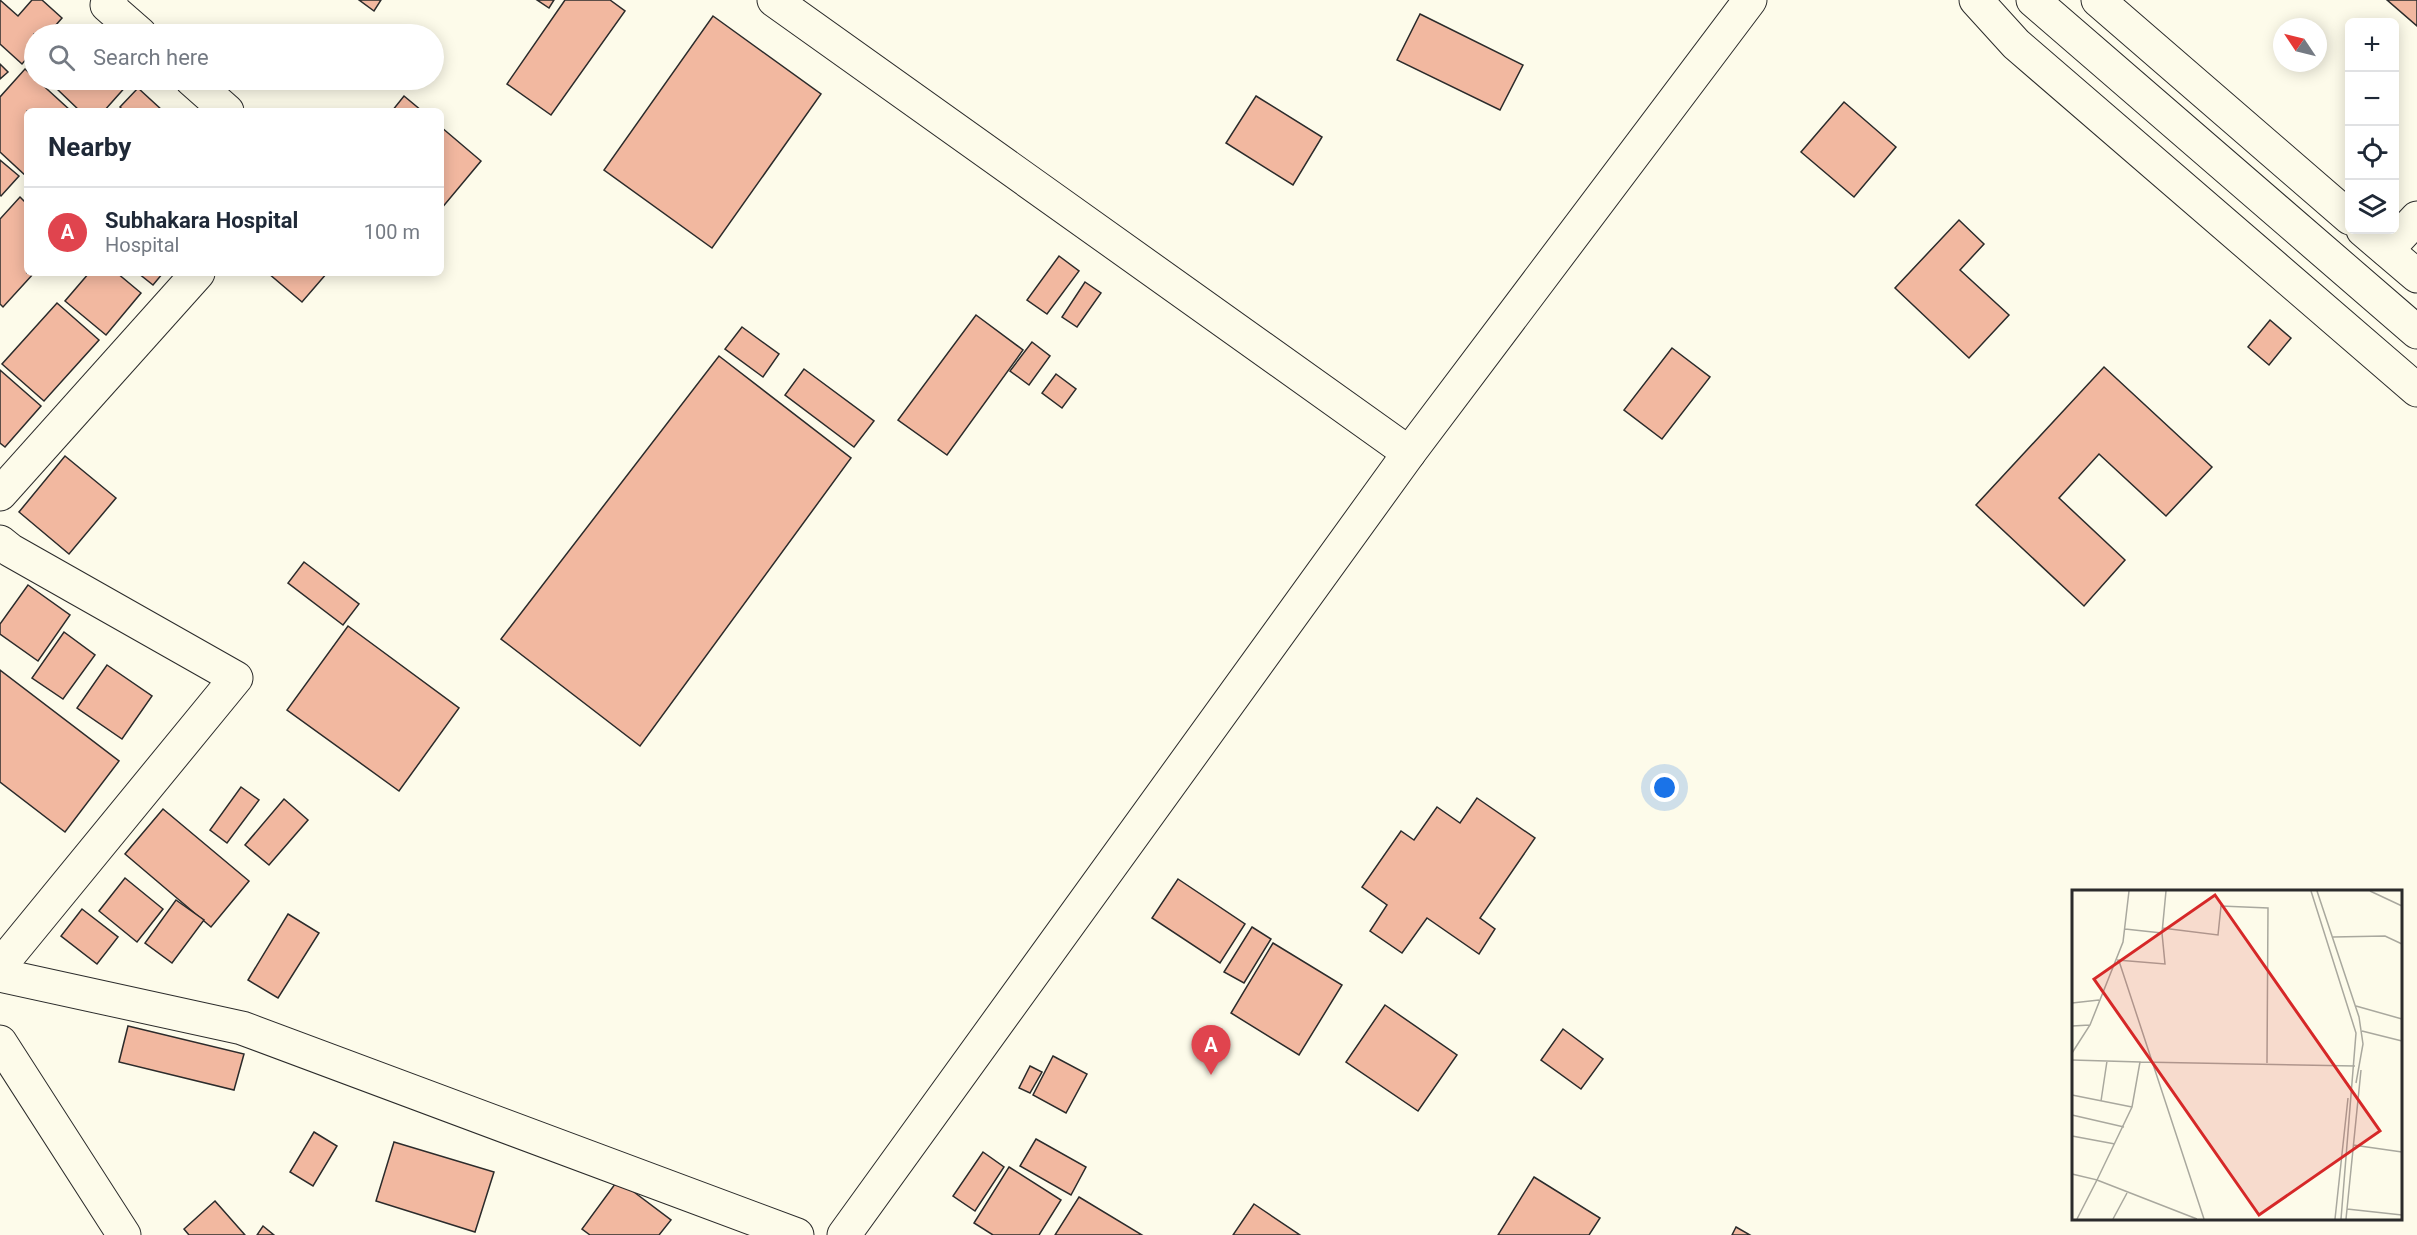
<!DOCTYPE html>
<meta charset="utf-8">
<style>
:root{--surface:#fff;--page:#f2f2f3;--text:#1f2937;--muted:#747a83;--line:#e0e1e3;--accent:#b45309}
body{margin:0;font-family:Roboto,sans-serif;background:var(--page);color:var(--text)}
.controls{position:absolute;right:18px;top:18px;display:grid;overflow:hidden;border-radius:9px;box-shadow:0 3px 15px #0003}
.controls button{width:54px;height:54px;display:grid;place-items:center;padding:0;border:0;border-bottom:2px solid var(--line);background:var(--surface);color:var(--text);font:30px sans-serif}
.compass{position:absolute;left:2273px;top:18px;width:54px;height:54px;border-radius:50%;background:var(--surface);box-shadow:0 3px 15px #0003;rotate:305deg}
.you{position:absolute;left:1665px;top:788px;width:21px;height:21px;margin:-15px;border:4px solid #fff;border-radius:50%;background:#1a73e8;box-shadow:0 0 0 9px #1a73e833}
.badge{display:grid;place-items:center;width:39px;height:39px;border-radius:50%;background:var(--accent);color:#fff;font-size:20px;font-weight:700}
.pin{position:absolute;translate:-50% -50px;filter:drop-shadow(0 2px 3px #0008)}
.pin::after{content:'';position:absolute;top:32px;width:21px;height:18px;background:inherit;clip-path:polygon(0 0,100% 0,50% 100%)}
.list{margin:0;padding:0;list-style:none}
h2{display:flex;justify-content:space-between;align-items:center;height:78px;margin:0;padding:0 24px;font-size:26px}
h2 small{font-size:20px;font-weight:400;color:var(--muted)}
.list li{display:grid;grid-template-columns:39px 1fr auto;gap:18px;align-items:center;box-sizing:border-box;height:90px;padding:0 24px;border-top:2px solid var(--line)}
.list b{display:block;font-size:22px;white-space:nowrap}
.list p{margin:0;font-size:20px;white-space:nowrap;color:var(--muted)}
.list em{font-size:20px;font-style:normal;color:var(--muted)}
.icon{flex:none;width:33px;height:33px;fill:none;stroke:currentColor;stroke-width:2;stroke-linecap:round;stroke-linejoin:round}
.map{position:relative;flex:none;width:2417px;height:1235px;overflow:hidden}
.search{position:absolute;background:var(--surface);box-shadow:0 3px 15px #0003;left:24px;top:24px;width:420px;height:66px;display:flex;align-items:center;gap:15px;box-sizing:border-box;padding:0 21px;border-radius:33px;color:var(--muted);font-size:22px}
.panel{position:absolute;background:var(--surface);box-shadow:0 3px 15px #0003;left:24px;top:108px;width:420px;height:168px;border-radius:9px}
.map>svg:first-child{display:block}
.building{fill:#f2b8a0;stroke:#2b2b2b;stroke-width:1.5}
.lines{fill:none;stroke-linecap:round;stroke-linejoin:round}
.minor-casing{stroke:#2b2b2b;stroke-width:35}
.major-casing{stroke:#2b2b2b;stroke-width:35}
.minor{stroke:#fdfbea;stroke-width:33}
.major{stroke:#fdfbea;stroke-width:33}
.inset-road{fill:none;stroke:#a9a89e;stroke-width:1.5}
.view{fill:#d62828;fill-opacity:0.15;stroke:#d62828;stroke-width:3}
.inset-edge{fill:none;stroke:#2b2b2b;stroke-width:3}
</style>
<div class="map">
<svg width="2417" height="1235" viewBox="0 0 2417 1235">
<rect width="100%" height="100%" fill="#fdfbea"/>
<!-- building -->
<g class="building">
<path d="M0,0L18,16L32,0H42L62,18L48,34H34V50L22,64L0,44Z"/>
<path d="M359,0H381L374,11Z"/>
<path d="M537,0H554L549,8Z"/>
<path d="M565,0H610L625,11L551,115L507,84Z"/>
<path d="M2387,0H2417V26Z"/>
<path d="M1420,14L1523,65L1500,110L1397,60Z"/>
<path d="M713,16L821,94L712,248L604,170Z"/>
<path d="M0,64L8,72L0,79Z"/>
<path d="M25,69L71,111H27L26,176L0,152V97Z"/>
<path d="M66,80H124L128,84L104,111H80L57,89Z"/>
<path d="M138,88L163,111H124L120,107Z"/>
<path d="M404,96L422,111H392Z"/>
<path d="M1256,96L1322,137L1293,185L1226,143Z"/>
<path d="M1844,102L1896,147L1854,197L1801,152Z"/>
<path d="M441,127L481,161L441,209Z"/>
<path d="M0,160L19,176L1,196L0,195Z"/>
<path d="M20,197L27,204V273H34L3,307L0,304V219Z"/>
<path d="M1959,220L1984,244L1960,270L2009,315L1969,358L1895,288Z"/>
<path d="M1059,256L1079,271L1047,314L1027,300Z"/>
<path d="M89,273H117L141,293L106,335L65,301Z"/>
<path d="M138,273H163L153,285Z"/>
<path d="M268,273H327L302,302Z"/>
<path d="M1085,282L1101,293L1077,327L1062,317Z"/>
<path d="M57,303L99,340L44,401L2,364Z"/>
<path d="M976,315L1023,350L947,455L898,420Z"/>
<path d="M2270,320L2291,338L2269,365L2248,347Z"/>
<path d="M742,327L779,354L763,377L725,349Z"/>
<path d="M1032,342L1050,356L1029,385L1010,371Z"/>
<path d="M1672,348L1710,377L1662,439L1624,410Z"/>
<path d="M719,356L851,458L640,746L501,639Z"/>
<path d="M2104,367L2212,467L2166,516L2099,454L2059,498L2125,560L2084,606L1976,505Z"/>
<path d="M804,369L874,421L854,447L785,395Z"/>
<path d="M0,370L41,406L5,447L0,443Z"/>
<path d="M1056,374L1076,389L1062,408L1042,393Z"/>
<path d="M65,456L116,498L69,554L19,512Z"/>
<path d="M304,562L359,604L343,625L288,583Z"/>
<path d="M28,585L70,615L38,661L0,634V624Z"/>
<path d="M348,626L459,708L399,791L287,710Z"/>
<path d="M64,632L95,655L63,699L32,678Z"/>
<path d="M107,665L152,696L122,739L77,708Z"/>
<path d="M0,670L119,761L65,832L0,782Z"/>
<path d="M241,787L259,800L227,843L210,830Z"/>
<path d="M1477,798L1535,838L1480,918L1495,929L1479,954L1427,918L1402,953L1370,931L1387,905L1362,887L1401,831L1414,840L1437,807L1460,823Z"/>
<path d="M284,799L308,820L269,865L245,845Z"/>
<path d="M163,809L249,881L211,927L125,854Z"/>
<path d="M125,878L163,909L137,942L99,911Z"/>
<path d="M1178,879L1245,924L1220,963L1152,918Z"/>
<path d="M176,900L204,920L172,963L145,943Z"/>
<path d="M82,909L118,937L97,964L61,936Z"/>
<path d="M288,914L319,933L278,998L248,980Z"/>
<path d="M1252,927L1271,939L1244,983L1224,972Z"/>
<path d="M1273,943L1342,985L1299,1055L1231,1013Z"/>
<path d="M1385,1005L1457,1055L1418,1111L1346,1062Z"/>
<path d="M128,1026L244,1054L234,1090L119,1062Z"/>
<path d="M1563,1029L1603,1059L1581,1089L1541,1060Z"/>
<path d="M1053,1056L1087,1074L1066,1113L1033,1095Z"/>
<path d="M1030,1066L1042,1072L1030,1093L1019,1088Z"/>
<path d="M314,1132L337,1146L313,1186L290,1172Z"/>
<path d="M1036,1139L1086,1167L1071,1195L1020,1166Z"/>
<path d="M394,1142L494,1172L475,1232L376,1201Z"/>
<path d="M983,1152L1004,1167L975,1211L953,1196Z"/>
<path d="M1009,1167L1061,1200L1039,1235H993L974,1223Z"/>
<path d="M1534,1177L1600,1218L1589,1235H1498Z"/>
<path d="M618,1180L671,1220L659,1235H590L582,1229Z"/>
<path d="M1079,1197L1142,1235H1055Z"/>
<path d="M215,1201L245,1235H189L184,1229Z"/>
<path d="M1254,1204L1300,1235H1233Z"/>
<path d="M263,1226L274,1235H257Z"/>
<path d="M1736,1227L1750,1235H1732Z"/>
</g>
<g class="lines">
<!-- minor casing -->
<g class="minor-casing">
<g id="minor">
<path d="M111,0L107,5L140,34"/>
<path d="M774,0L1409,453"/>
<path d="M1976,0L2016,44L2417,390"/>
<path d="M2098,0L2350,218"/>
<path d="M192,80L227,111"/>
<path d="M2363,230L2417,276"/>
<path d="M2387,250L2417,218"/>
<path d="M0,494L198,273"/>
<path d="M0,542L10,550L236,678L0,966"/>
<path d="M0,975L242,1028L797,1235"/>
<path d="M0,1042L124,1235"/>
<path d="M844,1235L1409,453L1750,0"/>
</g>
</g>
<!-- major casing -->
<g class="major-casing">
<path id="major" d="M2033,0L2417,332"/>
</g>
<!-- minor -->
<use href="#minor" class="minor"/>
<!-- major -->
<use href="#major" class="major"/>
</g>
<!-- overview -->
<g transform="translate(2072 890)">
<rect width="330" height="330" fill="#fdfbea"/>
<path class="inset-road" d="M239,1L284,143L269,329M245,1L287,127L291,154L284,193M298,1L330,16M90,38L146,45L149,16L196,18L195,173M53,39L90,43M261,47L313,46L330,54M45,70L93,74L90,43L94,1M47,71L132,329M0,113L27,110M284,116L330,129M0,136L18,135M290,141L330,151M0,163L18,135L51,52L57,1M0,170L68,172L60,217L25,290L0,284M68,172L283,176M0,205L60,217M29,211L35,171M0,225L52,237M0,246L43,254M281,255L330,262M275,319L330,325M5,329L25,290L125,329M41,329L55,303M263,329L276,208M274,329L289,180"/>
<path class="view" d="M143,5L308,241L187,325L22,89Z"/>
<rect width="330" height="330" class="inset-edge"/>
</g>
</svg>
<div class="controls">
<button>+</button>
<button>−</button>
<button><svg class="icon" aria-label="locate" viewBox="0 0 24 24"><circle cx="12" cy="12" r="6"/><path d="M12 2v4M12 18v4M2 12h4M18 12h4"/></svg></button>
<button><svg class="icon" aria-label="layers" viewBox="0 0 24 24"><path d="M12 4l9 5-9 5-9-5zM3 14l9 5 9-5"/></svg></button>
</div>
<svg class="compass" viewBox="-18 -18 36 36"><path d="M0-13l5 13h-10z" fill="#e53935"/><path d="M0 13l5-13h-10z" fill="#747a83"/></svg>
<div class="you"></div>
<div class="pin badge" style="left:1211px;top:1075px;background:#e0444e">A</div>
<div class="search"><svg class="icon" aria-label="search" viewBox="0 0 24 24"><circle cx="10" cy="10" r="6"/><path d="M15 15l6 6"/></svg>Search here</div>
<section class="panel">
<h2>Nearby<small></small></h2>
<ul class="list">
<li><span class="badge" style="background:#e0444e">A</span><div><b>Subhakara Hospital</b><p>Hospital</p></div><em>100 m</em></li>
</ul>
</section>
</div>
